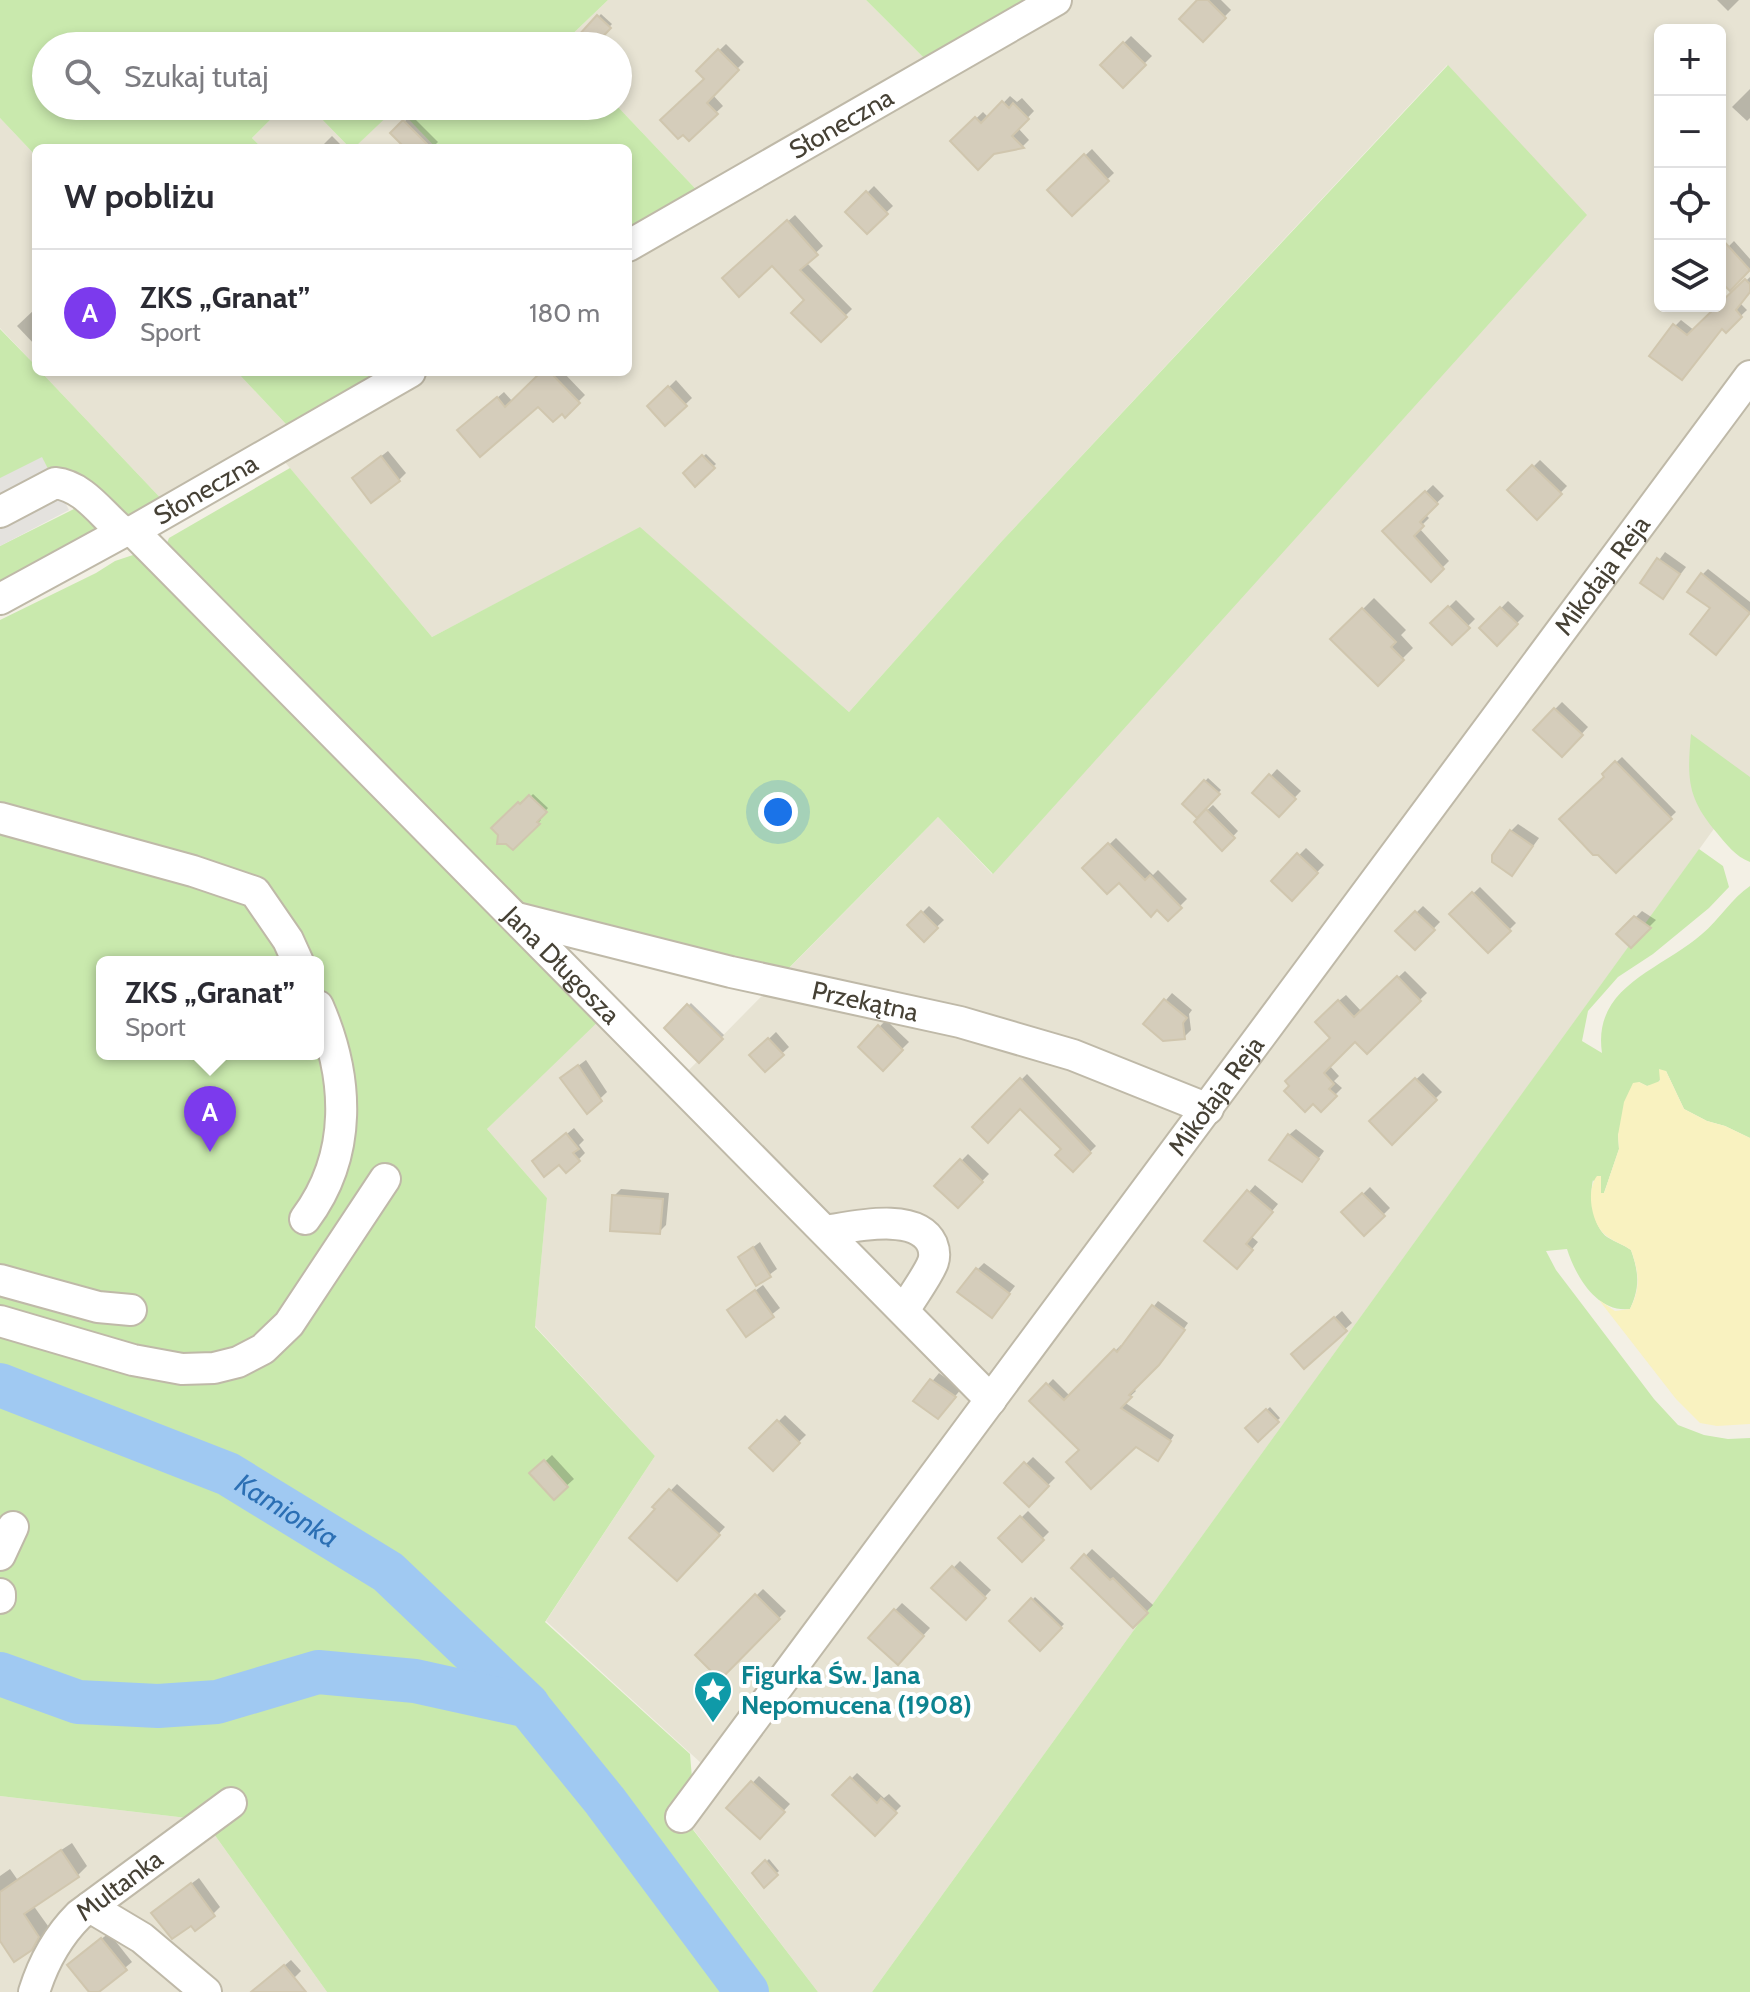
<!DOCTYPE html>
<html lang="pl">
<meta charset="utf-8">
<style>
:root{--surface:#fff;--page:#f7f7f7;--text:#2b2b33;--muted:#7c7c81;--line:#e1e1e2;--accent:#7c3aed}
body{margin:0;font-family:Cabin,sans-serif;background:var(--page);color:var(--text)}
.controls{position:absolute;right:24px;top:24px;display:grid;overflow:hidden;border-radius:12px;box-shadow:0 4px 12px #0003}
.controls button{width:72px;height:72px;display:grid;place-items:center;padding:0;border:0;border-bottom:2px solid var(--line);background:var(--surface);color:var(--text);font:40px sans-serif}
.you{position:absolute;left:778px;top:812px;width:28px;height:28px;margin:-20px;border:6px solid #fff;border-radius:50%;background:#1a73e8;box-shadow:0 0 0 12px #1a73e833}
.badge{display:grid;place-items:center;width:52px;height:52px;border-radius:50%;background:var(--accent);color:#fff;font-size:26px;font-weight:700}
.pin{position:absolute;translate:-50% -66px;filter:drop-shadow(0 2px 4px #0008)}
.pin::after{content:'';position:absolute;top:42px;width:28px;height:24px;background:inherit;clip-path:polygon(0 0,100% 0,50% 100%)}
.popup{position:absolute;left:96px;top:956px;width:228px;height:104px;box-sizing:border-box;display:grid;place-content:center;border-radius:12px;background:var(--surface);filter:drop-shadow(0 2px 6px #0005);font-size:26px;white-space:nowrap;color:var(--muted)}
.popup b{font-size:30px;color:var(--text)}
.popup::after{content:'';position:absolute;left:50%;top:100%;margin-left:-16px;border:16px solid transparent;border-top-color:var(--surface)}
.list{margin:0;padding:0;list-style:none}
h2{display:flex;justify-content:space-between;align-items:center;height:104px;margin:0;padding:0 32px;font-size:34px}
h2 small{font-size:26px;font-weight:400;color:var(--muted)}
.list li{display:grid;grid-template-columns:52px 1fr auto;gap:24px;align-items:center;box-sizing:border-box;height:128px;padding:0 32px;border-top:2px solid var(--line)}
.list b{display:block;font-size:30px;white-space:nowrap}
.list p{margin:0;font-size:26px;white-space:nowrap;color:var(--muted)}
.list em{font-size:26px;font-style:normal;color:var(--muted)}
.icon{flex:none;width:44px;height:44px;fill:none;stroke:currentColor;stroke-width:2;stroke-linecap:round;stroke-linejoin:round}
.map{position:relative;flex:none;width:1750px;height:1992px;overflow:hidden}
.search{position:absolute;background:var(--surface);box-shadow:0 4px 12px #0003;left:32px;top:32px;width:600px;height:88px;display:flex;align-items:center;gap:20px;box-sizing:border-box;padding:0 28px;border-radius:44px;color:var(--muted);font-size:30px}
.panel{position:absolute;background:var(--surface);box-shadow:0 4px 12px #0003;left:32px;top:144px;width:600px;height:232px;border-radius:12px}
.map>svg:first-child{display:block}
.residential{fill:#e7e3d3;fill-rule:evenodd}
.green{fill:#c9e9ad;fill-rule:evenodd}
.sand{fill:#f9f2c0}
.parking{fill:#e4e2de}
.shadow{fill:#0003}
.lines{fill:none;stroke-linecap:round;stroke-linejoin:round}
.river{stroke:#a0c9f2;stroke-width:44}
.building{fill:#d5cdbb;stroke:#d0c6ae;stroke-width:2}
.minor-casing{stroke:#bfb9a8;stroke-width:34}
.minor{stroke:#fff;stroke-width:30}
.labels{text-anchor:middle;dominant-baseline:central;stroke-width:8;stroke-linejoin:round;paint-order:stroke}
.street-label{font-size:26px;fill:#464135;stroke:#fff}
.culture-label{font-size:26px;font-weight:bold;fill:#0d838f;stroke:#fff;text-anchor:start}
.water-label{font-size:28px;font-style:italic;fill:#2b6fb4;stroke:#fff}
</style>
<div class="map">
<svg width="1750" height="1992" viewBox="0 0 1750 1992">
<rect width="100%" height="100%" fill="#f3f0e5"/>
<!-- residential -->
<g class="residential">
<path d="M608,0H866L937,71L1062,0H1750V779L872,1992H818L683,1816L713,1774L546,1621L655,1456L535,1326L547,1198L487,1129L611,1008L680,1079L938,817L992,874L1586,215L1447,65L1002,541L849,712L640,528L432,637L273,448L169,507L41,372H237L299,438L414,372H628V249L709,203L617,106L618,46H560ZM1660,30H1720V306H1660Z"/>
<path d="M284,106H309L350,148H262L252,138Z"/>
<path d="M397,106L436,148H354Z"/>
<path d="M0,118L36,156V366L0,328Z"/>
<path d="M0,1796L204,1820L327,1992H0Z"/>
</g>
<!-- green -->
<g class="green">
<path d="M0,0H608L560,46H46V106H284L252,138L262,148H36V156L0,118Z"/>
<path d="M866,0H1062L937,71Z"/>
<path d="M1448,65L1587,215L993,874L938,817L783,974L523,908L167,543L169,538L290,468L432,637L640,527L849,712L1002,541Z"/>
<path d="M309,106H617L709,203L628,249V148H436L397,107L354,148H350Z"/>
<path d="M0,329L36,366V372H41L169,507L123,532L79,486L0,478Z"/>
<path d="M237,372H414L299,438Z"/>
<path d="M74,509L83,510L99,529L0,584V546Z"/>
<path d="M136,554L606,1014L487,1129L547,1198L535,1327L655,1456L545,1622L690,1754L692,1778L674,1805L818,1992H327L204,1820L0,1796V620L96,573L115,561ZM102,962H318V1054H102Z"/>
<path d="M1691,734L1750,777V862C1735,856 1727,845 1717,833C1687,798 1687,779 1691,734Z"/>
<path d="M1699,849L1723,866L1729,887L1709,908L1653,954L1618,977L1588,1011L1582,1041L1602,1053C1592,986 1661,970 1702,934C1719,920 1732,898 1750,886V1138L1725,1126L1707,1121L1684,1109L1666,1071L1657,1084L1647,1086L1639,1082L1618,1135L1619,1149L1604,1193H1601L1593,1180C1589,1196 1593,1227 1607,1237C1615,1242 1624,1245 1631,1250C1639,1273 1640,1287 1630,1309C1597,1313 1576,1277 1567,1249L1546,1251L1556,1270L1654,1399L1678,1425L1704,1435L1728,1439L1750,1438V1992H872Z"/>
</g>
<!-- sand -->
<path class="sand" d="M1659,1069L1666,1071L1684,1109L1707,1121L1725,1126L1750,1138V1424L1717,1426L1700,1423L1676,1399L1599,1300L1615,1311L1630,1309C1641,1288 1639,1272 1631,1250C1624,1245 1615,1242 1608,1237C1592,1227 1585,1191 1597,1176H1601V1193H1604L1619,1149L1618,1135L1624,1102L1633,1083L1639,1082L1647,1086L1660,1081Z"/>
<!-- parking -->
<path class="parking" d="M42,457L69,510L0,546V478Z"/>
<!-- shadow -->
<g class="shadow">
<path d="M1200,0H1221L1231,10L1203,39Z"/>
<path d="M1717,0H1739L1728,11Z"/>
<path d="M601,14L612,24L592,46L581,36Z"/>
<path d="M1131,36L1152,56L1123,85L1102,65Z"/>
<path d="M726,44L744,62L712,94L723,106L689,138L706,79L698,71Z"/>
<path d="M1750,89V118L1747,121L1732,107Z"/>
<path d="M1010,96L1017,102L1022,98L1034,111L1018,128L1029,140L1023,146L993,153L953,141L983,112L989,118Z"/>
<path d="M411,115L438,142L432,148H407L393,133Z"/>
<path d="M332,136L344,148H320Z"/>
<path d="M1092,149L1114,173L1072,213L1049,190Z"/>
<path d="M874,186L893,206L867,231L848,212Z"/>
<path d="M795,215L823,246L806,262L852,309L821,340L807,300L772,264L731,272Z"/>
<path d="M1720,237L1729,246L1734,241L1750,259V270L1730,289L1720,278Z"/>
<path d="M1750,277V290L1740,303L1747,310L1726,330L1722,326L1687,372L1675,326L1681,320L1695,331Z"/>
<path d="M35,309L36,310V346L17,326Z"/>
<path d="M543,372H563L585,395L565,415L538,404L467,424L504,392L513,402Z"/>
<path d="M676,380L692,398L666,423L650,406Z"/>
<path d="M388,451L406,473L399,480L362,471Z"/>
<path d="M706,454L716,464L695,484L685,473Z"/>
<path d="M1540,460L1567,486L1537,517L1510,490Z"/>
<path d="M1433,485L1444,496L1425,514L1429,518L1419,528L1449,561L1431,579L1385,531Z"/>
<path d="M1665,552L1686,567L1663,597L1643,582Z"/>
<path d="M1708,569L1750,602V612L1722,646L1702,575Z"/>
<path d="M1374,598L1406,630L1401,635L1413,648L1378,683L1333,639Z"/>
<path d="M1456,600L1475,619L1452,642L1433,623Z"/>
<path d="M1508,601L1524,616L1497,643L1482,628Z"/>
<path d="M1562,702L1588,727L1562,755L1535,730Z"/>
<path d="M1622,757L1676,812L1616,871L1604,774Z"/>
<path d="M1277,769L1301,791L1279,814L1255,793Z"/>
<path d="M1208,778L1221,790L1202,811L1204,813L1213,805L1238,831L1222,848L1200,818L1185,804Z"/>
<path d="M533,794L548,808L539,818L541,820L513,848L494,828L522,801L524,803Z"/>
<path d="M1518,824L1539,838L1518,867L1511,831Z"/>
<path d="M1116,838L1153,875L1158,870L1187,899L1168,918L1119,880L1085,868Z"/>
<path d="M1306,848L1324,865L1292,898L1274,881Z"/>
<path d="M1480,887L1516,923L1488,951L1452,914Z"/>
<path d="M929,906L944,920L924,939L910,925Z"/>
<path d="M1423,906L1440,922L1415,948L1398,931Z"/>
<path d="M1642,911L1656,920L1631,945L1619,934Z"/>
<path d="M1405,971L1427,993L1367,1051L1356,1039L1329,1065L1339,1076L1334,1081L1342,1088L1321,1109L1313,1101L1333,1037V1006L1346,995L1362,1012Z"/>
<path d="M1172,993L1192,1010L1189,1014L1191,1030L1184,1037L1146,1024Z"/>
<path d="M691,1003L724,1035L699,1060L667,1028Z"/>
<path d="M886,1020L909,1042L883,1068L861,1046Z"/>
<path d="M776,1032L789,1047L765,1069L752,1055Z"/>
<path d="M586,1060L607,1092L587,1111L570,1072Z"/>
<path d="M1423,1073L1442,1092L1392,1142L1372,1121Z"/>
<path d="M1027,1074L1096,1146L1073,1169L1063,1149L1020,1106L974,1127Z"/>
<path d="M574,1128L584,1140L579,1145L585,1153L578,1160L559,1162L542,1155Z"/>
<path d="M1296,1129L1324,1151L1308,1173L1289,1135Z"/>
<path d="M968,1154L989,1174L958,1206L937,1186Z"/>
<path d="M1255,1185L1278,1204L1251,1236L1258,1242L1243,1260L1249,1192Z"/>
<path d="M1370,1187L1390,1208L1365,1233L1344,1213Z"/>
<path d="M621,1189L669,1193L666,1225L659,1232L614,1196Z"/>
<path d="M760,1242L777,1269L757,1284L740,1257Z"/>
<path d="M984,1263L1015,1286L998,1308L977,1270Z"/>
<path d="M763,1285L780,1308L747,1334L729,1310Z"/>
<path d="M1158,1301L1188,1323L1164,1357L1133,1388L1136,1391L1124,1402L1174,1435L1163,1453L1136,1444L1082,1450L1032,1401L1053,1379L1070,1396L1121,1345L1123,1347Z"/>
<path d="M1342,1311L1352,1323L1345,1329L1300,1348Z"/>
<path d="M939,1373L961,1389L944,1410L916,1401Z"/>
<path d="M1270,1407L1280,1418L1258,1439L1247,1428Z"/>
<path d="M785,1415L806,1435L773,1468L752,1448Z"/>
<path d="M552,1455L574,1479L554,1497L532,1474Z"/>
<path d="M1033,1457L1055,1478L1029,1504L1007,1483Z"/>
<path d="M677,1484L725,1527L677,1579L655,1507Z"/>
<path d="M1028,1511L1049,1532L1022,1559L1001,1538Z"/>
<path d="M1092,1549L1153,1605L1133,1626L1074,1568Z"/>
<path d="M960,1561L991,1590L966,1617L934,1588Z"/>
<path d="M763,1589L786,1611L720,1677L697,1655Z"/>
<path d="M1035,1597L1064,1624L1040,1649L1012,1621Z"/>
<path d="M902,1603L930,1628L898,1663L870,1637Z"/>
<path d="M857,1773L884,1798L889,1794L901,1806L874,1833L835,1795Z"/>
<path d="M759,1776L790,1804L760,1836L729,1808Z"/>
<path d="M72,1843L87,1866L78,1875L33,1905L48,1926L41,1938L31,1948L0,1937V1876L10,1869L17,1879Z"/>
<path d="M769,1859L779,1871L764,1885L754,1873Z"/>
<path d="M199,1878L220,1907L213,1914L161,1906Z"/>
<path d="M109,1933L132,1962L96,1992H91L77,1958Z"/>
<path d="M291,1960L301,1971L294,1978L278,1992H253Z"/>
</g>
<g class="lines">
<!-- river -->
<g class="river">
<path id="s1" d="M0,1385L228,1474L388,1572L528,1705"/>
<path d="M0,1674L78,1702L158,1706L217,1702L318,1672L415,1681L528,1706L605,1801L747,1992"/>
</g>
</g>
<!-- building -->
<g class="building">
<path d="M1197,0H1208L1226,18L1203,42L1179,19Z"/>
<path d="M597,15L611,28L594,46H589L578,36Z"/>
<path d="M1123,42L1146,65L1123,88L1100,65Z"/>
<path d="M718,49L739,70L707,103L718,114L689,141L683,135L678,139L660,120L704,79L696,71Z"/>
<path d="M1002,101L1009,108L1013,103L1029,119L1012,136L1024,148L994,154L978,170L950,141L975,117L981,123Z"/>
<path d="M403,120L431,148H405L390,133Z"/>
<path d="M1084,154L1109,181L1072,216L1047,190Z"/>
<path d="M866,191L888,214L867,234L845,212Z"/>
<path d="M787,220L818,255L800,270L847,317L821,342L791,313L804,300L772,266L739,297L722,278Z"/>
<path d="M1720,237L1750,270L1730,291L1720,281Z"/>
<path d="M1745,279L1750,284V292L1736,310L1742,317L1726,333L1722,329L1682,380L1649,356L1673,324L1687,335Z"/>
<path d="M541,372H550L580,403L565,418L562,414L553,422L538,407L480,457L457,430L497,397L505,407Z"/>
<path d="M668,386L687,406L665,426L647,406Z"/>
<path d="M702,455L715,468L695,487L683,473Z"/>
<path d="M381,456L400,481L371,503L352,478Z"/>
<path d="M1532,465L1562,494L1537,520L1507,490Z"/>
<path d="M1425,491L1438,504L1420,522L1424,526L1414,536L1444,569L1431,582L1382,531Z"/>
<path d="M1657,558L1680,574L1663,599L1640,583Z"/>
<path d="M1701,573L1750,613L1716,655L1690,634L1710,608L1687,592Z"/>
<path d="M1448,606L1470,628L1452,645L1430,623Z"/>
<path d="M1500,607L1518,624L1497,646L1479,628Z"/>
<path d="M1362,608L1396,642L1391,647L1404,660L1378,686L1330,639Z"/>
<path d="M1554,708L1583,735L1562,757L1533,730Z"/>
<path d="M1615,761L1672,819L1616,873L1598,855H1593L1559,819L1604,777L1602,774Z"/>
<path d="M1269,774L1296,799L1279,817L1252,793Z"/>
<path d="M1204,780L1220,794L1197,818L1182,804Z"/>
<path d="M529,795L547,812L537,822L540,824L513,850L506,844H497L498,835L491,828L518,802L520,804Z"/>
<path d="M1206,809L1235,838L1222,851L1194,822Z"/>
<path d="M1510,830L1533,846L1512,876L1492,862V855Z"/>
<path d="M1108,843L1145,880L1150,875L1182,908L1168,921L1157,910L1151,917L1119,883L1107,894L1082,868Z"/>
<path d="M1297,853L1318,873L1292,901L1271,881Z"/>
<path d="M1472,892L1511,931L1488,953L1449,914Z"/>
<path d="M921,911L938,928L924,942L907,925Z"/>
<path d="M1415,911L1435,930L1415,950L1395,931Z"/>
<path d="M1634,916L1651,928L1631,948L1616,934Z"/>
<path d="M1397,976L1421,1001L1367,1054L1355,1042L1324,1073L1334,1084L1329,1089L1337,1096L1321,1112L1313,1104L1305,1112L1284,1091L1289,1086L1285,1081L1330,1038L1315,1022L1338,1000L1354,1017Z"/>
<path d="M1164,999L1187,1018L1183,1023L1185,1039L1163,1041L1143,1024Z"/>
<path d="M687,1004L723,1039L699,1063L664,1028Z"/>
<path d="M878,1025L903,1050L883,1071L858,1047Z"/>
<path d="M768,1038L784,1055L765,1072L749,1055Z"/>
<path d="M578,1065L602,1101L587,1114L560,1078Z"/>
<path d="M1020,1078L1091,1153L1073,1172L1055,1155L1061,1149L1020,1109L988,1143L972,1127Z"/>
<path d="M1415,1078L1437,1100L1392,1145L1369,1121Z"/>
<path d="M566,1133L579,1149L573,1153L580,1161L566,1173L559,1165L544,1177L532,1161Z"/>
<path d="M1288,1134L1319,1159L1302,1182L1269,1160Z"/>
<path d="M960,1159L983,1182L958,1208L934,1186Z"/>
<path d="M1247,1190L1273,1212L1246,1244L1253,1250L1237,1269L1204,1241Z"/>
<path d="M1362,1193L1385,1216L1364,1236L1341,1212Z"/>
<path d="M612,1195L663,1199L660,1234L610,1231Z"/>
<path d="M753,1247L771,1277L756,1286L738,1257Z"/>
<path d="M976,1268L1010,1294L992,1318L957,1292Z"/>
<path d="M755,1290L774,1317L746,1337L727,1310Z"/>
<path d="M1152,1305L1185,1330L1159,1365L1129,1395L1132,1397L1121,1408L1171,1441L1158,1461L1136,1447L1091,1489L1066,1462L1079,1450L1029,1401L1046,1383L1064,1400L1114,1349L1117,1352Z"/>
<path d="M1334,1317L1347,1331L1304,1369L1291,1354Z"/>
<path d="M930,1379L956,1397L938,1419L913,1401Z"/>
<path d="M1266,1409L1279,1422L1258,1442L1245,1428Z"/>
<path d="M777,1420L800,1443L773,1471L749,1448Z"/>
<path d="M544,1460L568,1487L554,1500L529,1473Z"/>
<path d="M1024,1462L1049,1486L1029,1507L1004,1483Z"/>
<path d="M669,1489L720,1535L677,1581L629,1538L655,1509L652,1507Z"/>
<path d="M1020,1516L1044,1540L1022,1562L998,1538Z"/>
<path d="M1084,1554L1110,1580L1113,1578L1148,1613L1133,1628L1071,1568Z"/>
<path d="M952,1566L986,1598L966,1620L931,1588Z"/>
<path d="M755,1594L780,1619L720,1680L695,1655Z"/>
<path d="M1031,1598L1062,1628L1040,1651L1009,1621Z"/>
<path d="M894,1609L924,1636L898,1665L868,1638Z"/>
<path d="M850,1777L877,1803L881,1798L897,1813L875,1836L832,1795Z"/>
<path d="M751,1781L785,1812L760,1839L726,1808Z"/>
<path d="M61,1850L79,1877L24,1914L39,1937L32,1950L14,1962L0,1941V1892Z"/>
<path d="M765,1860L778,1875L764,1888L752,1873Z"/>
<path d="M191,1883L215,1916L195,1931L191,1926L172,1939L151,1913Z"/>
<path d="M101,1938L127,1970L99,1992H89L67,1965Z"/>
<path d="M284,1965L306,1992H251Z"/>
</g>
<g class="lines">
<!-- minor casing -->
<g class="minor-casing">
<g id="minor">
<path id="s2" d="M628,246L1056,0"/>
<path d="M0,512L55,483C84,486 102,515 123,532"/>
<path id="s3" d="M133,531L991,1400"/>
<path id="s4" d="M0,599L123,532L133,531L410,372"/>
<path d="M0,818L193,871L255,892L288,940L298,962"/>
<path id="s5" d="M517,918L731,972L960,1022L1073,1055L1208,1109"/>
<path d="M305,1219C353,1155 349,1077 318,1006"/>
<path d="M825,1231C852,1227 917,1211 932,1244C934,1249 935,1256 933,1262C929,1274 911,1298 904,1311"/>
<path d="M0,1280L98,1307L131,1310"/>
<path d="M0,1321L133,1360L182,1369L214,1368L238,1362L263,1349L289,1324L385,1179"/>
<path d="M0,1555L13,1527"/>
<path d="M0,1594V1598"/>
<path id="s6" d="M681,1817L1750,376"/>
<path d="M90,1907L142,1938L206,1992"/>
<path id="s7" d="M34,1992C43,1963 57,1937 79,1915L231,1803"/>
</g>
</g>
<!-- minor -->
<use href="#minor" class="minor"/>
</g>
<!-- icons -->
<defs>
<g id="sight-pin" transform="scale(2)"><path d="M0 17L-7.5 6A9.5 9.5 0 1 1 7.5 6Z" fill="#0f9aa8" stroke="#fff"/><path d="M0-6L1.8-2.2L6-1.7L2.9 1.2L3.7 5.4L0 3.3L-3.7 5.4L-2.9 1.2L-6-1.7L-1.8-2.2Z" fill="#fff"/></g>
</defs>
<g fill-rule="evenodd">
<use href="#sight-pin" x="713" y="1690"/>
</g>
<g class="labels">
<!-- street labels -->
<g class="street-label">
<text stroke="none"><textPath href="#s2" startOffset="246">Słoneczna</textPath></text>
<text stroke="none"><textPath href="#s4" startOffset="234">Słoneczna</textPath></text>
<text stroke="none"><textPath href="#s6" startOffset="1546">Mikołaja Reja</textPath></text>
<text stroke="none"><textPath href="#s3" startOffset="610">Jana Długosza</textPath></text>
<text stroke="none"><textPath href="#s5" startOffset="358">Przekątna</textPath></text>
<text stroke="none"><textPath href="#s6" startOffset="898">Mikołaja Reja</textPath></text>
<text stroke="none"><textPath href="#s7" startOffset="140">Multanka</textPath></text>
</g>
<!-- culture labels -->
<g class="culture-label">
<text x="741" y="1675">Figurka Św. Jana<tspan x="741" dy="30">Nepomucena (1908)</tspan></text>
</g>
<!-- water labels -->
<g class="water-label">
<text stroke="none"><textPath href="#s1" startOffset="314">Kamionka</textPath></text>
</g>
</g>
</svg>
<div class="controls">
<button>+</button>
<button>−</button>
<button><svg class="icon" aria-label="locate" viewBox="0 0 24 24"><circle cx="12" cy="12" r="6"/><path d="M12 2v4M12 18v4M2 12h4M18 12h4"/></svg></button>
<button><svg class="icon" aria-label="layers" viewBox="0 0 24 24"><path d="M12 4l9 5-9 5-9-5zM3 14l9 5 9-5"/></svg></button>
</div>
<div class="you"></div>
<div class="pin badge" style="left:210px;top:1152px">A</div>
<div class="popup"><b>ZKS „Granat”</b>Sport</div>
<div class="search"><svg class="icon" aria-label="search" viewBox="0 0 24 24"><circle cx="10" cy="10" r="6"/><path d="M15 15l6 6"/></svg>Szukaj tutaj</div>
<section class="panel">
<h2>W pobliżu<small></small></h2>
<ul class="list">
<li><span class="badge">A</span><div><b>ZKS „Granat”</b><p>Sport</p></div><em>180 m</em></li>
</ul>
</section>
</div>
